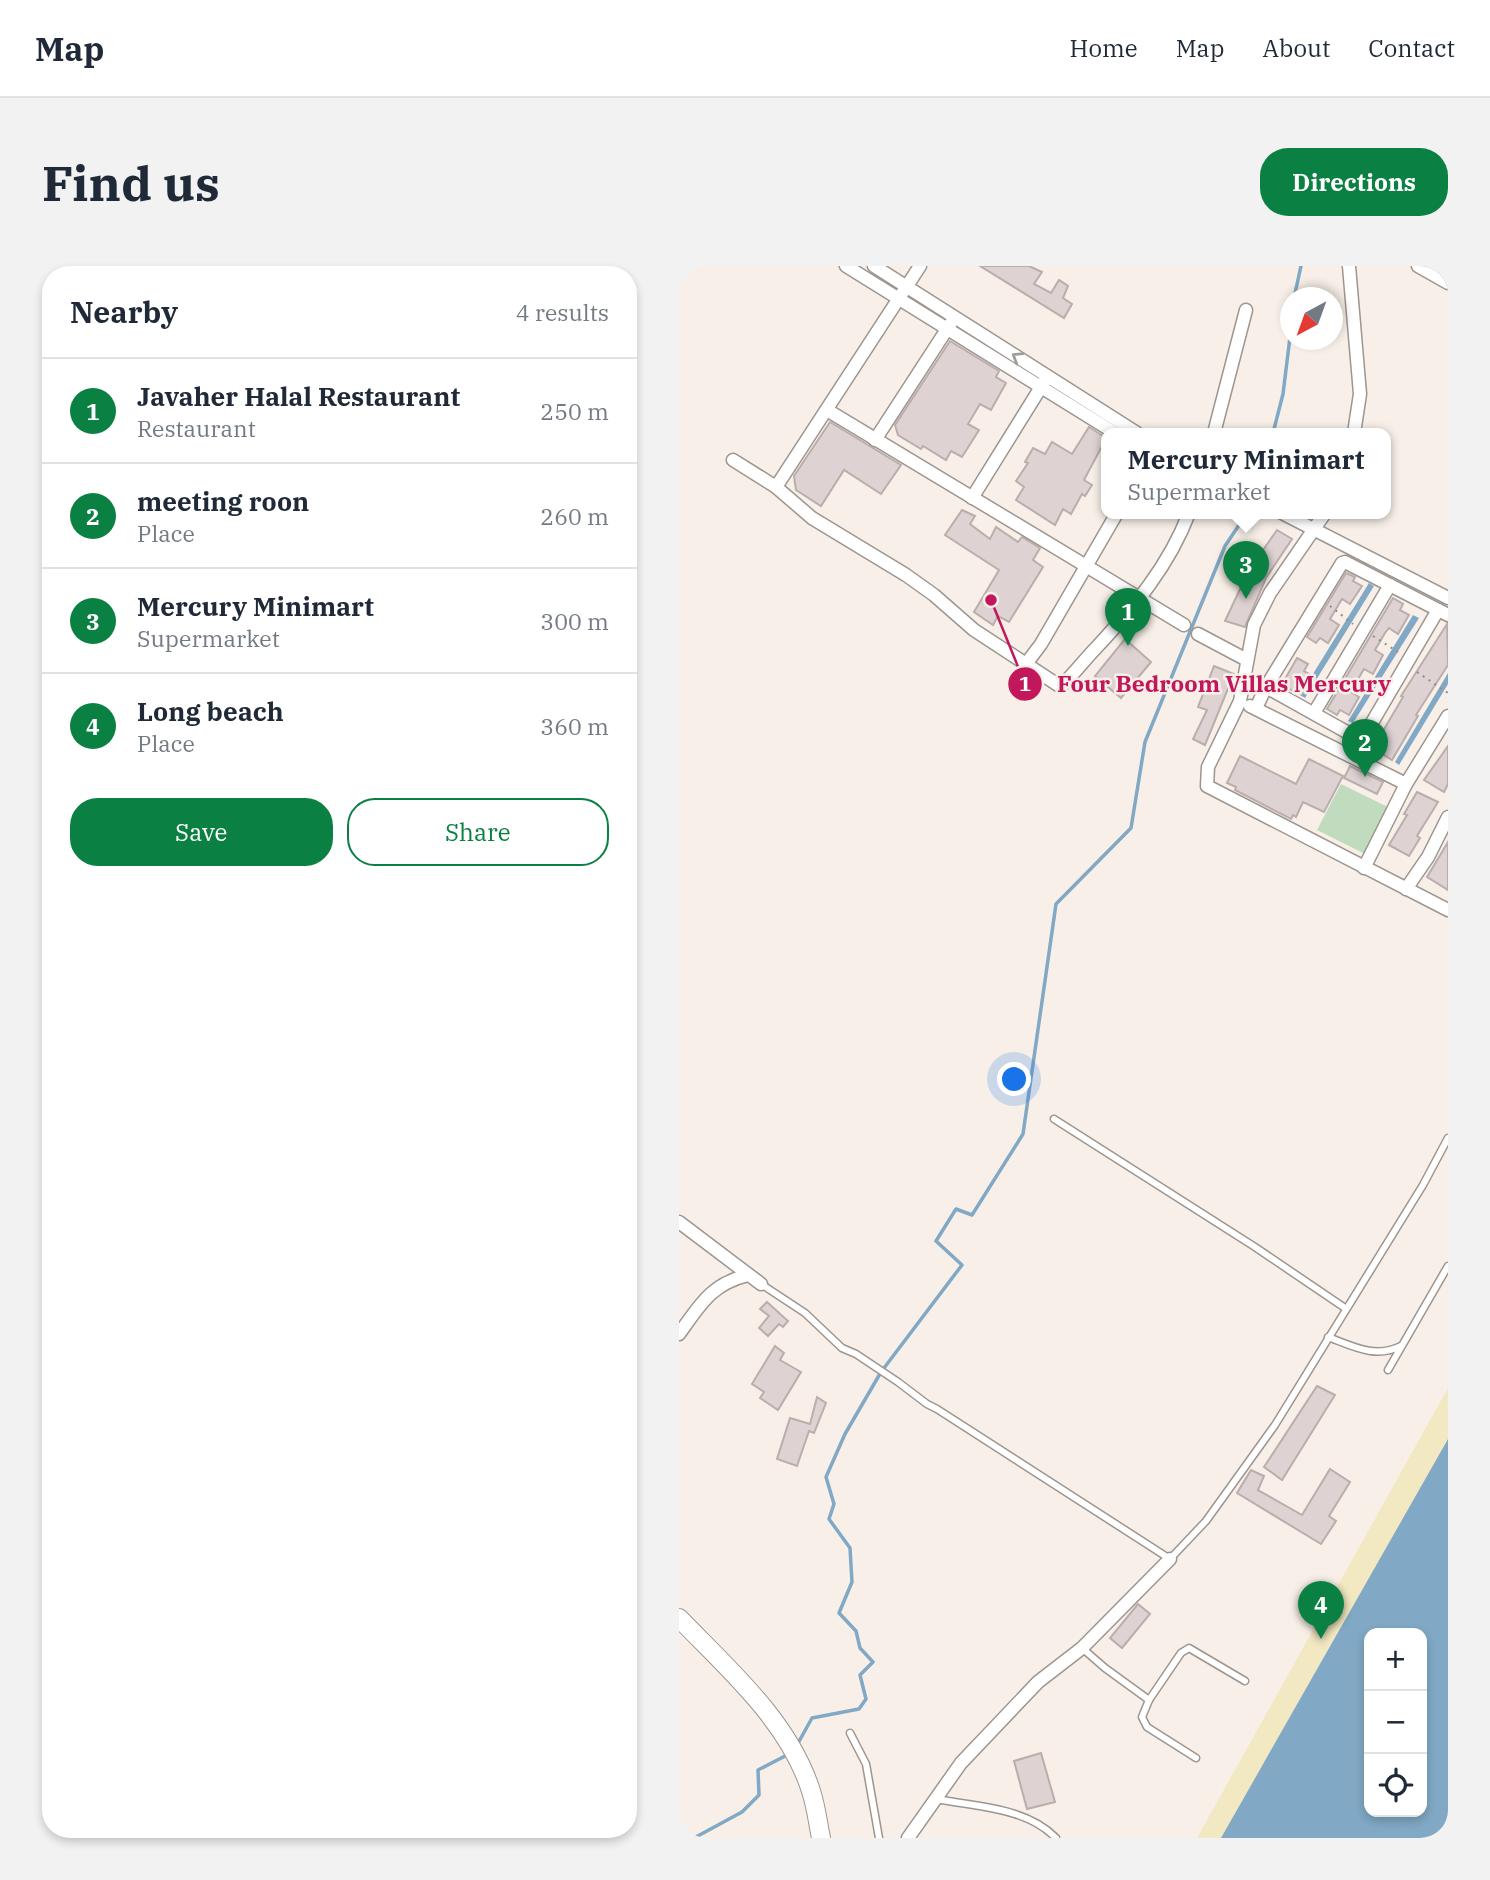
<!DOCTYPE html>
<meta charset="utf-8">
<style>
:root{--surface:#fff;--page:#f2f2f3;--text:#1f2937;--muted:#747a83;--line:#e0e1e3;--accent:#0b8043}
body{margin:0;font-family:"IBM Plex Serif",serif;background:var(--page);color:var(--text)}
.controls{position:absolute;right:21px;bottom:21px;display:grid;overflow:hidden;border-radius:14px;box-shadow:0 4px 10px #0003}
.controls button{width:63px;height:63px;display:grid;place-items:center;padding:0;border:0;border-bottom:2px solid var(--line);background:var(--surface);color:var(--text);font:35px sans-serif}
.compass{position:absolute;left:601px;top:21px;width:63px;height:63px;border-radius:50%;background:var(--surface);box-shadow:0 4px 10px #0003;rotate:221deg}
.you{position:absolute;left:336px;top:814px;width:24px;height:24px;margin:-18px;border:5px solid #fff;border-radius:50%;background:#1a73e8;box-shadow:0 0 0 10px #1a73e833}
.badge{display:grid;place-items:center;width:46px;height:46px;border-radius:50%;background:var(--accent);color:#fff;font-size:23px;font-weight:700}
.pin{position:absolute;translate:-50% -58px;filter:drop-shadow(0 2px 4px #0008)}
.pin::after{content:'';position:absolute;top:37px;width:24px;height:21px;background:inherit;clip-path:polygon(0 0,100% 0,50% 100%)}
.popup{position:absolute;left:422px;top:162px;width:290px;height:91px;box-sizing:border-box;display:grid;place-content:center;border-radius:14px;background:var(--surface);filter:drop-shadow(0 2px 5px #0005);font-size:23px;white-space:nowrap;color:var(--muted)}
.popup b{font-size:26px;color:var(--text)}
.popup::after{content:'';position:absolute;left:50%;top:100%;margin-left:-14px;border:14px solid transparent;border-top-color:var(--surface)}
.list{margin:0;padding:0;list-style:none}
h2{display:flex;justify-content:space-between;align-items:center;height:91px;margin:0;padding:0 28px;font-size:30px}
h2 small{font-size:23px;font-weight:400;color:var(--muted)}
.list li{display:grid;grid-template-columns:46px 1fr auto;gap:21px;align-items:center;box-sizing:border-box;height:105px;padding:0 28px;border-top:2px solid var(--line)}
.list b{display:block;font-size:26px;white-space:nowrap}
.list p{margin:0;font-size:23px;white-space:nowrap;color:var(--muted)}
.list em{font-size:23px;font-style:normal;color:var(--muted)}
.actions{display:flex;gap:14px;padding:21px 28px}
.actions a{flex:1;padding:16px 0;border:2px solid var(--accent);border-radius:28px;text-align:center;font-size:24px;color:var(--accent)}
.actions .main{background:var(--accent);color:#fff}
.icon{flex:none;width:38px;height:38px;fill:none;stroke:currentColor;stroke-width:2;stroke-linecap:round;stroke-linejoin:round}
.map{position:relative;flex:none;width:769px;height:1572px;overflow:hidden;border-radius:28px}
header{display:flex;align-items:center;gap:42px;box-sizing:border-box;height:98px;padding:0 35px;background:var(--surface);border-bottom:2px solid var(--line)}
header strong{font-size:33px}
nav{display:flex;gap:38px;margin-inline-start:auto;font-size:24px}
.intro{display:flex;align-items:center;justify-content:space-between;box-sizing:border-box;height:168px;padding:0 42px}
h1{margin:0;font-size:49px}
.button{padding:18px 32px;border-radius:28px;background:var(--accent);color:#fff;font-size:24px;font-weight:700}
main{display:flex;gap:42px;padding:0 42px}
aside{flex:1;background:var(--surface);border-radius:28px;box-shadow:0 4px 10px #0003}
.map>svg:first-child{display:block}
.green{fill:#c1dbbe}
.sand{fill:#f2e8c2}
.water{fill:#81a8c4;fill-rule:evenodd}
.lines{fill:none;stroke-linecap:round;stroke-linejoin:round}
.stream{stroke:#81a8c4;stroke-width:3.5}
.building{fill:#ded2d2;stroke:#baaead;stroke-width:2}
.lane-casing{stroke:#9d958f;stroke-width:9}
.street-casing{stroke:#9d958f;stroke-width:15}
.secondary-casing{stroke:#9d958f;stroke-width:20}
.path{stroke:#928c87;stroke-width:2;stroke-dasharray:2 5;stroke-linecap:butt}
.lane{stroke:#fff;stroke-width:6}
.street{stroke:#fff;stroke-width:12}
.secondary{stroke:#fff;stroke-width:18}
.oneway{stroke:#9f9e9d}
.leader{fill:none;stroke:#c2185b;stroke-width:2.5}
.callout-dot{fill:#c2185b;stroke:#f8f0e8;stroke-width:2.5}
.mark-label{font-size:21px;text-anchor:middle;font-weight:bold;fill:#fff}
.callout-label{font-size:23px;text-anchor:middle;font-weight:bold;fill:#c2185b;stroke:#f8f0e8;stroke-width:5;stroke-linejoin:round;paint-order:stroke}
</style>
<header>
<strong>Map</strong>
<nav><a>Home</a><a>Map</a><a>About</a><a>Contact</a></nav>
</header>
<div class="intro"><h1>Find us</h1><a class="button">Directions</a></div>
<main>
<aside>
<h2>Nearby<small>4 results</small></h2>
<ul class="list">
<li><span class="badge">1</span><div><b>Javaher Halal Restaurant</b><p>Restaurant</p></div><em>250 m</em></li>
<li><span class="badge">2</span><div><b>meeting roon</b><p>Place</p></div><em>260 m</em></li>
<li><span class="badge">3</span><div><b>Mercury Minimart</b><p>Supermarket</p></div><em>300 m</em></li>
<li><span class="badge">4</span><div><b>Long beach</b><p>Place</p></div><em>360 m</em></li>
</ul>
<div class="actions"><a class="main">Save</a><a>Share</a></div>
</aside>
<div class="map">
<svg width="769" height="1572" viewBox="0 0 769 1572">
<rect width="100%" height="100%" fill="#f8f0e8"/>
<!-- green -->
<path class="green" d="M662,518L713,543L688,589L638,564Z"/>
<!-- sand -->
<path class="sand" d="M769,1122V1173L542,1572H518Z"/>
<!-- water -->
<g class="water">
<path d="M690,317L695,320L626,432L621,429Z"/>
<path d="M734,349L740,352L674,457L669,455Z"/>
<path d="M769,407V418L720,499L716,496Z"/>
<path d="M769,1173V1572H542ZM743,1367V1546H690V1367Z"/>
</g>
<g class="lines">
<!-- stream -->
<g class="stream">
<path d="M615,32L622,0"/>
<path d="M594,167L604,128L612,63"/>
<path d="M118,1479L133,1452L180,1443L187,1433L181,1409L194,1396L181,1382L177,1365L160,1347L173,1316L171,1282L150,1253L155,1238L147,1211L166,1168L202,1106L283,999L257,975L277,943L293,949L344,868L377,638L452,562L466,476L546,280L568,247"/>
<path d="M15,1572L63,1546L80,1529L79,1504L108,1489"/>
</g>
</g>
<!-- building -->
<g class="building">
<path d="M301,0H350L363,6L355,18L372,27L380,14L389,20L384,32L393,38L385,52Z"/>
<path d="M271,75L320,105L317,111L327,117L312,144L301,138L289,158L300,164L283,191L272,185L267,194L244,180L242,183L219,169L216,159Z"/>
<path d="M151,156L222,199L202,228L165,204L142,240L117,224L115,210Z"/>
<path d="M410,161L427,172V185L422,182L405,214L413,219L406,230L403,228L392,248L384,243L376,259L337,234L345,221L337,215L349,197L346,196L354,182L366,188L373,176L393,188Z"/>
<path d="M283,244L296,250L291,258L311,273L317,261L339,276L343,271L361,282L354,294L364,301L330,356L319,350L314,359L295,346L320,304L266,269Z"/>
<path d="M598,264L613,273L587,312L566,361L546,355L570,304Z"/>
<path d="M667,307L676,311L674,315L683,320L671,338L663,333L651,353L660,359L649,377L641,372L637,377L628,371Z"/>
<path d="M714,332L724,338L721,344L730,349L719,368L710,362L706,367L696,384L704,389L694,408L685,403L682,408L672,426L680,431L670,449L661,444L658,449L648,443Z"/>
<path d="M768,358L769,399L737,449L739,450L713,494L694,482L724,431L722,430Z"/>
<path d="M446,373L472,396L442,432L416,410Z"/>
<path d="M618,392L629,398L625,405L634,410L623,428L602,420Z"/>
<path d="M535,400L555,408L526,479L514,473L528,444L519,441Z"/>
<path d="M769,480V518L765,526L745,514Z"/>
<path d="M561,490L617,518L630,493L664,510L645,546L624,536L617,551L614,549L612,553L556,524L557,521L548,517Z"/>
<path d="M671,500L704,516L698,528L665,512Z"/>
<path d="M738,526L759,536L738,570L741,572L730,590L710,579L728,549L725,548Z"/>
<path d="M769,576V624L748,611Z"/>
<path d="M88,1036L109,1055L104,1061L100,1058L89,1070L80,1062L90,1050L81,1043Z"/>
<path d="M96,1080L105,1087L101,1094L122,1106L99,1144L81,1132L85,1126L73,1118Z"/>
<path d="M638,1120L656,1129L603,1214L585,1201Z"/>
<path d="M138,1131L147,1137L135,1167L130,1165L118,1200L98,1193L111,1152L131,1158Z"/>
<path d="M651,1203L671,1216L650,1250L657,1255L642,1278L558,1227L572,1204L585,1210L579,1224L623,1249Z"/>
<path d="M459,1338L471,1348L443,1382L431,1372Z"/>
<path d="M362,1487L376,1536L348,1543L335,1495Z"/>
</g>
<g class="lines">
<!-- lane casing -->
<g class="lane-casing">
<g id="lane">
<path d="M375,853L576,981L666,1042"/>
<path d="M82,1018L126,1047L163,1082L177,1088L219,1116L248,1138L258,1143L491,1293L527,1255L596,1159L744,919L769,872"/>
<path d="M649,1071C673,1080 697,1093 722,1080"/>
<path d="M709,1104L769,1000"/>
<path d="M403,1382L426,1402L470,1434L463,1451L468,1461L517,1492"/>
<path d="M470,1434L502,1387L510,1382L566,1415"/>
<path d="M171,1467L187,1498L200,1572"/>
<path d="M258,1533C297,1541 347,1541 377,1572"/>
</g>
</g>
<!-- street casing -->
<g class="street-casing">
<g id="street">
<path d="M167,0L436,167"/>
<path d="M195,0L458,167"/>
<path d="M241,0L97,221L133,252L227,309L255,329L295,364L347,398L362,378L438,247"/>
<path d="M670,0L681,128L675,167"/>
<path d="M739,0L769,17"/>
<path d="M148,144L505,359"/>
<path d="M535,167L567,44"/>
<path d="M196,174L272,57"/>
<path d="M54,194L97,221"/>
<path d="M293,232L367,113"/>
<path d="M603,247L769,332"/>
<path d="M646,247L591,327L575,359L561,435L529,501L528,520L769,644"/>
<path d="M519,368L568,394"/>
<path d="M347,398L379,419L384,418C396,407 406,393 417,382C455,341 490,300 510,247"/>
<path d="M587,421L682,474"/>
<path d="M571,440L727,518"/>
<path d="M577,442L587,421L663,297L666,296L769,349"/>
<path d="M635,447L711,319"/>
<path d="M674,489L759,344"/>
<path d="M685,602L727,518L769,450"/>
<path d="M727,623L749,591L769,551"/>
<path d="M0,956L82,1018"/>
<path d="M0,1068C21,1039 32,1018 69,1009"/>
<path d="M229,1572L282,1497L359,1416L403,1382L491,1293"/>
</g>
</g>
<!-- secondary casing -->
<g class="secondary-casing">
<path id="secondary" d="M0,1352C49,1403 110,1455 132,1525C137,1540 139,1557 142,1572"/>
</g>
<!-- path -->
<g class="path">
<path d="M651,340L674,358"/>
<path d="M694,370L719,386"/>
<path d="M738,406L769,427"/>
</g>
<!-- lane -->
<use href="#lane" class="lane"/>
<!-- street -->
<use href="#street" class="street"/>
<!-- secondary -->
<use href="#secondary" class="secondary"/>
</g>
<!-- one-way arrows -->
<defs><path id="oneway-chevron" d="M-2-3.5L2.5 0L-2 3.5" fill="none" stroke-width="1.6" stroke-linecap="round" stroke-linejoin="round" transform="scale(1.75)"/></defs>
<use class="oneway" href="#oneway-chevron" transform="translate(338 91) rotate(-148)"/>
<!-- callouts -->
<path class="leader" d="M312 334L346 418"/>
<g class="callout-dot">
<circle cx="312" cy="334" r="7"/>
<circle cx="346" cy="418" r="18"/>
</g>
<g class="mark-label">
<text x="346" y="425">1</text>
</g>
<g class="callout-label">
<text x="545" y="426">Four Bedroom Villas Mercury</text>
</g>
</svg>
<div class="controls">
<button>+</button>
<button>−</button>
<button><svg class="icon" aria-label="locate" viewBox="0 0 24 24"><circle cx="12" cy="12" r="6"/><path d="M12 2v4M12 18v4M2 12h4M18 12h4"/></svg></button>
</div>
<svg class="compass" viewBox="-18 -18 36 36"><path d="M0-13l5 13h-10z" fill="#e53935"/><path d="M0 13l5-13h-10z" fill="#747a83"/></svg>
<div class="you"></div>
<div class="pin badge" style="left:449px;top:380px">1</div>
<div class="pin badge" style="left:686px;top:511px">2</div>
<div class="pin badge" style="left:567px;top:333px">3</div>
<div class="popup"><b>Mercury Minimart</b>Supermarket</div>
<div class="pin badge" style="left:642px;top:1373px">4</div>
</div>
</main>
